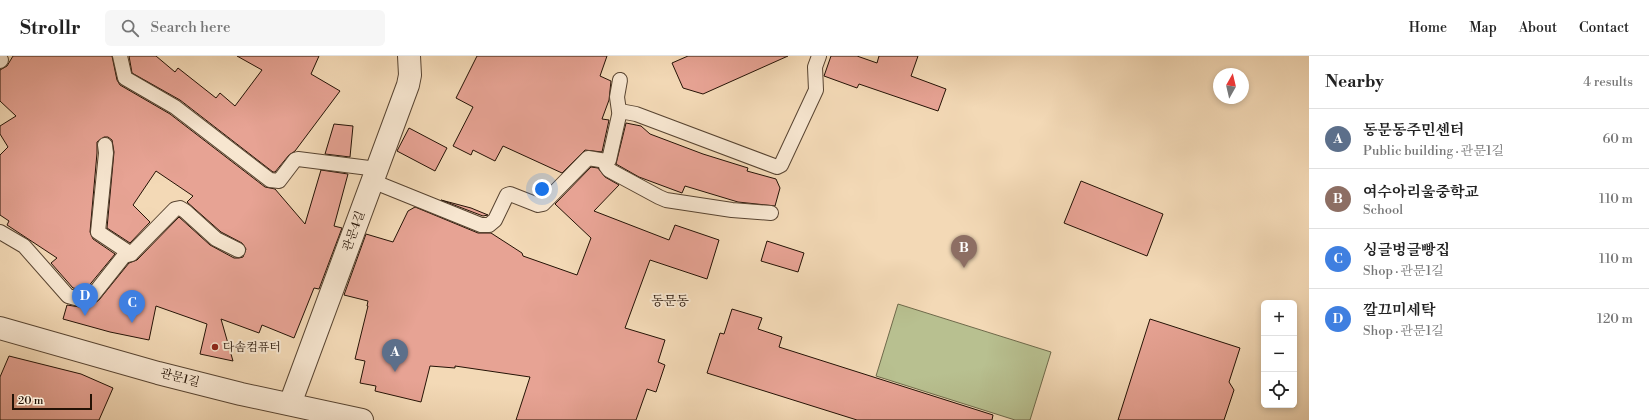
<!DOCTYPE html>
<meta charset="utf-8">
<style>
:root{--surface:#fff;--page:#f6f6f6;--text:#222;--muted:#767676;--line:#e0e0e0;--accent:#ea580c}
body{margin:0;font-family:"Libre Bodoni","Noto Serif KR",serif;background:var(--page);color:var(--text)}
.controls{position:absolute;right:12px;bottom:12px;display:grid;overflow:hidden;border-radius:6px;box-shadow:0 2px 6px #0003}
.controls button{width:36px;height:36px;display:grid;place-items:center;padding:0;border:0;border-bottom:1px solid var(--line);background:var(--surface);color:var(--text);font:20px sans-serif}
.compass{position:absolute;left:1213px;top:12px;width:36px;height:36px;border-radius:50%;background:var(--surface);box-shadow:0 2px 6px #0003;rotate:8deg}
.scale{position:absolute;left:12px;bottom:10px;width:80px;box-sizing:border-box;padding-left:4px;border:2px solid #241205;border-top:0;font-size:11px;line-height:14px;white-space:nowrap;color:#241205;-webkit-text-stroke:3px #f7e6d0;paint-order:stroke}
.you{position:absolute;left:542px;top:133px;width:14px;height:14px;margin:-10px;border:3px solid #fff;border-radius:50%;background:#1a73e8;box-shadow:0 0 0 6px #1a73e833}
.badge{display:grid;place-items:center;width:26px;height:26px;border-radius:50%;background:var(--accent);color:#fff;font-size:13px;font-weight:700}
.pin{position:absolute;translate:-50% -33px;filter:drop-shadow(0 1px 2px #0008)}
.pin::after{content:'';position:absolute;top:21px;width:14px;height:12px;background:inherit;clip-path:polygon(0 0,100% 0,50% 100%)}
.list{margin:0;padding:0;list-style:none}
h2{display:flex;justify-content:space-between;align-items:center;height:52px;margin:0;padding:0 16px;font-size:17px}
h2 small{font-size:13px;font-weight:400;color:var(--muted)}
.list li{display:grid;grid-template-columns:26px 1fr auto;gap:12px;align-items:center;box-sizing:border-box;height:60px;padding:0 16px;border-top:1px solid var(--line)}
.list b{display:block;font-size:15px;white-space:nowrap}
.list p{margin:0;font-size:13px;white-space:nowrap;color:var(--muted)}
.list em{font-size:13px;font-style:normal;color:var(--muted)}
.icon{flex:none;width:22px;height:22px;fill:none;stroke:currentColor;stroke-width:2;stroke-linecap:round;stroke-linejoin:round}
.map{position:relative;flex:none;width:1309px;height:364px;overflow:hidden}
header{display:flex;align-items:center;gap:24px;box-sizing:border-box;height:56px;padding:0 20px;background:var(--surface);border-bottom:1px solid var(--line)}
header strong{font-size:19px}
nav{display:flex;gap:22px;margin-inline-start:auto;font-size:14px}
.search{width:280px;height:36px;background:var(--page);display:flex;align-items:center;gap:10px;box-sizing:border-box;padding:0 14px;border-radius:6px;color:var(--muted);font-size:15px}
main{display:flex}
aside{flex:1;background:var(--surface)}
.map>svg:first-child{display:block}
.green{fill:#b8c090;stroke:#6e694a}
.building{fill:#e7a394;stroke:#241205}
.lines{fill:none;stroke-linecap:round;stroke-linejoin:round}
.lane-casing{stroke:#584431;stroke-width:16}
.street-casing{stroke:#584431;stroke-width:24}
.lane{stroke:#f7e6d0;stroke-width:14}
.street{stroke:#f7e6d0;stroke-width:22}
.poi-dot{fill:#8f2418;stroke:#f7e6d0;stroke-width:1.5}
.labels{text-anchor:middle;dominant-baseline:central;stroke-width:4;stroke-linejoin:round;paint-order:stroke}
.street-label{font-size:12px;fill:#241205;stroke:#f7e6d0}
.poi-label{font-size:12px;fill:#241205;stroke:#f7e6d0;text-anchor:start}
.neighbourhood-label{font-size:13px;fill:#241205;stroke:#f7e6d0}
</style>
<header>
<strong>Strollr</strong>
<div class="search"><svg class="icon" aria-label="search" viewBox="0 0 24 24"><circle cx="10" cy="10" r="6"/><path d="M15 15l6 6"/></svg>Search here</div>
<nav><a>Home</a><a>Map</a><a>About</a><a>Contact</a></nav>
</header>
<main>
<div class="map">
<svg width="1309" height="364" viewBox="0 0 1309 364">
<rect width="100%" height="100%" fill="#f3d9b6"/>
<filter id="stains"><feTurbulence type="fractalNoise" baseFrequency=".005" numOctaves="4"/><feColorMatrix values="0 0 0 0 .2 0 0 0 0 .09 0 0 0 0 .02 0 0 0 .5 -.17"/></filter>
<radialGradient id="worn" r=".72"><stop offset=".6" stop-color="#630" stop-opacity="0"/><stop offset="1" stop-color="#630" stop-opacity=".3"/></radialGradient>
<!-- green -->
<path class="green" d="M898,248L1051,296L1030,364H1015L876,320Z"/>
<!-- building -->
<g class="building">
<path d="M13,0H112L117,24L120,29L170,58L265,131L275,133L305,168L321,114L348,118L334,170L342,172L319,233L314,232L294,282L262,269L259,277L221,263L233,305L200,298L207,268L156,250L149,284L110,276L63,263L67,249L86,252L99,244L129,207L137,204L179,161L210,189L234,202H239L243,201L246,193L242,187L221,176L187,146L193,140L156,115L133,149L150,166L130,187L107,172L114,96L112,84L108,81H104L97,86V97L90,176L93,183L115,198L87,232L84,234L73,232L51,207L57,202L7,169L9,165L0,159V99L8,91L0,78V70L16,60L0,45V14L7,10Z"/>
<path d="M129,0H156L175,16L178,12L216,42L220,37L235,50L262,14L237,0H319L311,18L340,35L295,95L289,99L275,116H273L180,44L132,17Z"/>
<path d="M477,0H607L600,20L611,25L609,44L602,63L609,64L602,96L585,94L562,117L503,90L495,105L473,94L471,99L453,90L473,51L456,42Z"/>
<path d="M688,0H788L703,38L683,32L672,7Z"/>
<path d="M831,0H857L877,7L879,0H918L911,20L946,33L938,55L859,28L857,32L824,20Z"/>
<path d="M626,67L641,70L650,78L703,98L748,112L747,115L776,123L780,132L775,150L738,146L685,130L682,137L639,121L616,108Z"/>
<path d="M334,68L353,70L350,101L325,98Z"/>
<path d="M409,72L447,92L435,115L397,95Z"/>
<path d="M591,111L598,112L605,121L619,129L594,155L669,184L675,169L719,184L707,223L650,204L625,272L665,284L658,306L665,309L656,336L647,333L636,364H516L530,321L455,310V312L430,310L421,346L375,335L376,330L360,327L365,305L355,303L368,250H367L368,245L344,239L366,178L393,186L408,155L415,151L478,177H491L522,197L523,200L577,219L591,182L555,148Z"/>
<path d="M1081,125L1163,158L1147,200L1064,167Z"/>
<path d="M441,144L471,152L488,159L483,160Z"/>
<path d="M767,185L804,197L798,216L761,205Z"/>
<path d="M732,253L762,262L758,273L782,281L779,291L993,359L992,364H857L707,317L720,277L724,278Z"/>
<path d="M1150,263L1240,292L1229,326L1234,334L1224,364H1118Z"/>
<path d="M9,300L81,318L113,332L99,364H0V321Z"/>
</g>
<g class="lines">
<!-- lane casing -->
<g class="lane-casing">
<g id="lane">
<path d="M120,0L125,22L175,51L270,124L279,125L295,104L298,103L377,113"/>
<path d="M0,5L1,4"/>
<path d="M619,55L617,41L620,24"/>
<path d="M105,89L106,97L98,176L131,198"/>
<path d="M605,105L606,110L609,114L659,141L666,144L732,154L771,157"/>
<path d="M372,125L481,169H489L495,164L507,139L510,138L538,149L543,148L588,102L606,105L609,104L620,55L636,58L777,111L781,109L816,34L815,11L819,0"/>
<path d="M0,176L24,190L68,240L79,243H86L93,239L124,200L131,198L175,153L180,152L185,155L216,183L238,194"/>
</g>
</g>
<!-- street casing -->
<g class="street-casing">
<g id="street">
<path d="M0,272L158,317L241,338L362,364"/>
<path d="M290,348L408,29L410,19L409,0"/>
</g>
</g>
<!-- lane -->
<use href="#lane" class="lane"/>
<!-- street -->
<use href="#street" class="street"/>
</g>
<!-- markers -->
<circle class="poi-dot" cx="215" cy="291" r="4"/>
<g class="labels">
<!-- street labels -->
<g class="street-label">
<text transform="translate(354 175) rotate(-70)">관문4길</text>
<text transform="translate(180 322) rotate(14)">관문1길</text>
</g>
<!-- poi labels -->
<g class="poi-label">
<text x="223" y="291">다솜컴퓨터</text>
</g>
<!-- neighbourhood labels -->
<g class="neighbourhood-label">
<text x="670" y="245">동문동</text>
</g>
</g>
<rect width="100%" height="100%" filter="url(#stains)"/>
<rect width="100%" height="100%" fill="url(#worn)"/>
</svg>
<div class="controls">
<button>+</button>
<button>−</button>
<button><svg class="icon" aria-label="locate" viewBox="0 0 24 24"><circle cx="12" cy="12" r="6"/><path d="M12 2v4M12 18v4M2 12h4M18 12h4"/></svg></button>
</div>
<svg class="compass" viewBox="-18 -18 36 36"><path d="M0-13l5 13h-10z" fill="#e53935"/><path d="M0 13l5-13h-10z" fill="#767676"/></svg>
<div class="scale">20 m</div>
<div class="you"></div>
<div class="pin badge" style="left:395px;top:316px;background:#5c6f8a">A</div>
<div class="pin badge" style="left:964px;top:212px;background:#8d6e63">B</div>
<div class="pin badge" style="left:132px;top:267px;background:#3f7fe0">C</div>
<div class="pin badge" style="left:85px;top:260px;background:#3f7fe0">D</div>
</div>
<aside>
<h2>Nearby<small>4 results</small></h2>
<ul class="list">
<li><span class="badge" style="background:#5c6f8a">A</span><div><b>동문동주민센터</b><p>Public building · 관문1길</p></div><em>60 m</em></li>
<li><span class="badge" style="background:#8d6e63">B</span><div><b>여수아리울중학교</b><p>School</p></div><em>110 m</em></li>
<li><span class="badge" style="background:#3f7fe0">C</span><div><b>싱글벙글빵집</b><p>Shop · 관문1길</p></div><em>110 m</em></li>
<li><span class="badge" style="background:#3f7fe0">D</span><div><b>깔끄미세탁</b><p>Shop · 관문1길</p></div><em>120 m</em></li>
</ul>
</aside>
</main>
